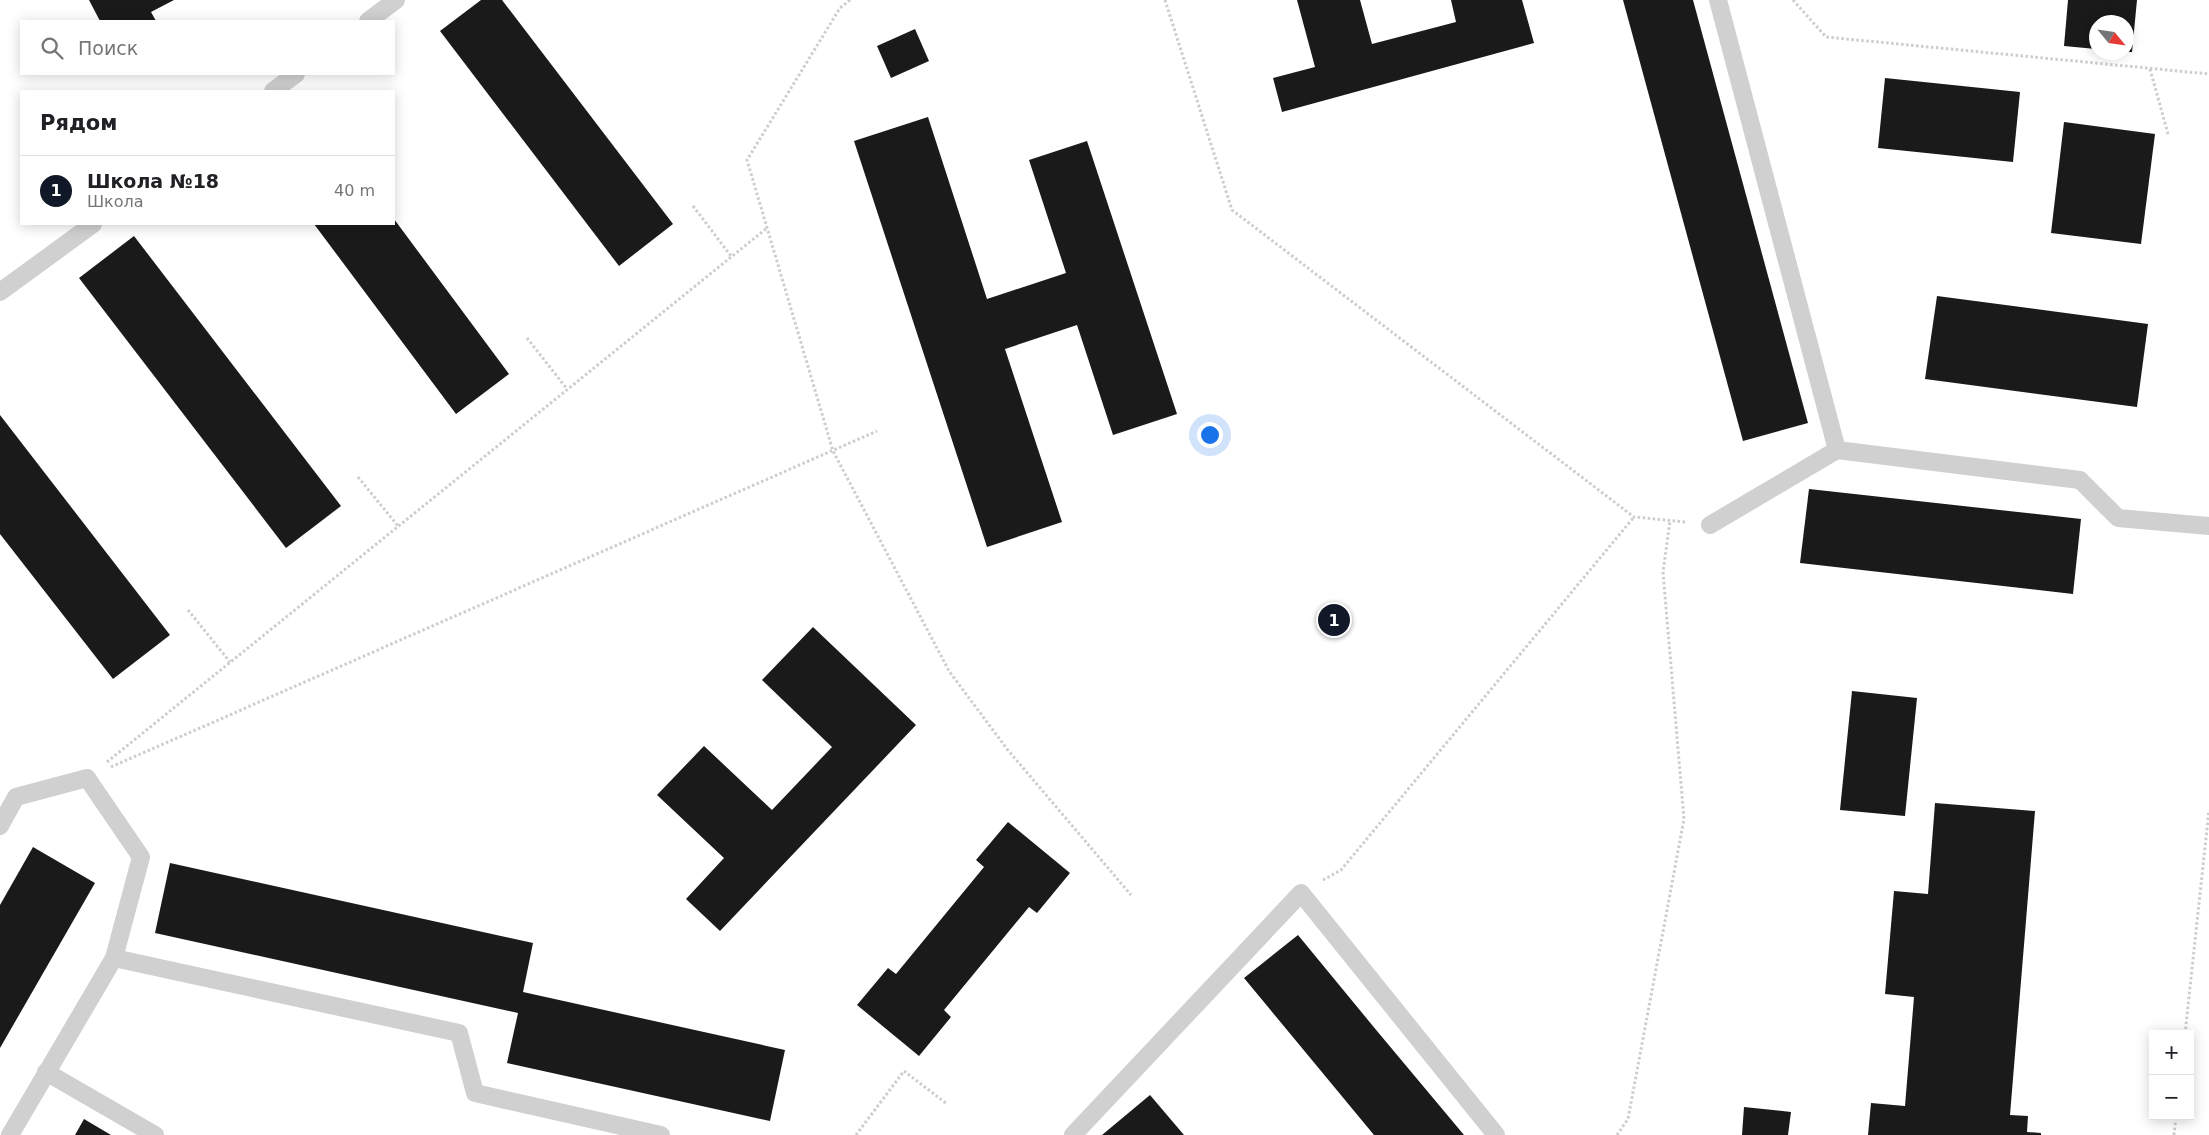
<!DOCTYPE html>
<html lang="ru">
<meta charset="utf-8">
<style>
:root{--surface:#fff;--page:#f2f2f2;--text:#202124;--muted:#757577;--line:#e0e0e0;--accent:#111827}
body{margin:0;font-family:"DejaVu Sans",sans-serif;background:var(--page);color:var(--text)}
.controls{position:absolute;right:15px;bottom:15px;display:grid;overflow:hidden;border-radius:0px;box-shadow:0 2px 12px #0003}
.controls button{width:45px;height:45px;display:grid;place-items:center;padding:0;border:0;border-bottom:1px solid var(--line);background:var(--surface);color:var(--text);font:25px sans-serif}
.compass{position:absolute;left:2089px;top:15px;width:45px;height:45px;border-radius:50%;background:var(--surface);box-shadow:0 2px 12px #0003;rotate:119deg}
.you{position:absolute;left:1209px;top:434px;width:18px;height:18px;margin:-12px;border:4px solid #fff;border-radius:50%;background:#1a73e8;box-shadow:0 0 0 8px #1a73e833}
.badge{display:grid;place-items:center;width:32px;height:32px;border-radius:50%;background:var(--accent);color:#fff;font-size:16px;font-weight:700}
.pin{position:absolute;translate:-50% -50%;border:2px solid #fff;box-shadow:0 1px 5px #0006}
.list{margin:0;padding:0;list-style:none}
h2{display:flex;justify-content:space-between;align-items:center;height:65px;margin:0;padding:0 20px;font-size:21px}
h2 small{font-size:16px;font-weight:400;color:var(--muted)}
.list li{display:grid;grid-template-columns:32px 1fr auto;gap:15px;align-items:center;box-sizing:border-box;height:70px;padding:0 20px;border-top:1px solid var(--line)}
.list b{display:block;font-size:19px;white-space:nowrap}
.list p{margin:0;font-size:16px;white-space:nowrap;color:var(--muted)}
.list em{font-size:16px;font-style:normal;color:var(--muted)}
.icon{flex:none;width:28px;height:28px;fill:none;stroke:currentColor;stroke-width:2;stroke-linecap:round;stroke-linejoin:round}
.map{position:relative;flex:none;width:2209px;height:1135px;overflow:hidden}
.search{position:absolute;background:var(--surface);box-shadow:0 2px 12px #0003;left:20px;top:20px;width:375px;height:55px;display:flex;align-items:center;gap:12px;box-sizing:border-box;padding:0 18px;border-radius:0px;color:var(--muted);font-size:19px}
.panel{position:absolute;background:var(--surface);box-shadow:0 2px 12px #0003;left:20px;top:90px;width:375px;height:135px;border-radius:0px}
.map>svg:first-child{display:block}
.building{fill:#1a1a1a}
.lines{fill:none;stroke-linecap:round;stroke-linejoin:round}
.path{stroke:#cdcdcd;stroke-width:3;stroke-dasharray:2.5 2.5;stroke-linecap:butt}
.lane{stroke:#d0d0d0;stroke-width:18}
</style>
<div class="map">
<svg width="2209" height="1135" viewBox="0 0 2209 1135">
<rect width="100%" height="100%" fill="#fff"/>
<!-- building -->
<g class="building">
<path d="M89,0H174L151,12L156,21H100Z"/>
<path d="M481,0H502L673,224L619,266L440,31Z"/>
<path d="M1297,0H1360L1372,44L1456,22L1451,0H1522L1534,43L1282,112L1273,78L1315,67Z"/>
<path d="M1623,0H1693L1808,423L1743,441Z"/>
<path d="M2068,0H2137L2132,52H2126V22H2096V49L2064,46Z"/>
<path d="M915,29L929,61L891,78L877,46Z"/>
<path d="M1885,78L2020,92L2013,162L1878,148Z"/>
<path d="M928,117L987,299L1066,273L1029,160L1087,141L1177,414L1113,435L1077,325L1005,349L1062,522L987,547L854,141Z"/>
<path d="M2064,122L2155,134L2141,244L2051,233Z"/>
<path d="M394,219L509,374L456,414L314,224H394Z"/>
<path d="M134,236L341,506L286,548L79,278Z"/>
<path d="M1937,296L2148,324L2137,407L1925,379Z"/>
<path d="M0,415L170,635L113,679L0,534Z"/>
<path d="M1809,489L2081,519L2073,594L1800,563Z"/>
<path d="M813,627L916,725L720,931L686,899L724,858L657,795L704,746L772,810L832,747L762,680Z"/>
<path d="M1852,691L1917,698L1905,816L1840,810Z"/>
<path d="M1935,803L2035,811L2010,1115L2028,1116L2027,1132L2041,1133V1135H1868L1871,1103L1905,1106L1914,997L1885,994L1894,891L1928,894Z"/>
<path d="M1008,822L1070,873L1037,913L1029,907L944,1010L951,1017L919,1056L857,1005L888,968L896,974L984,867L976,860Z"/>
<path d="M33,847L95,883L0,1048V905Z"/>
<path d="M170,863L533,943L523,992L785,1050L770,1121L507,1063L518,1013L155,933Z"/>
<path d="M1298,935L1377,1031L1464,1135H1374L1244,978Z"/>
<path d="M1150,1095L1184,1135H1102Z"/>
<path d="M1744,1107L1791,1112L1788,1135H1742Z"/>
<path d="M84,1119L111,1135H75Z"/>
</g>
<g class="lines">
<!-- path -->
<g class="path">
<path d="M850,0L840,8L747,160L833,451L949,671L1007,749L1131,895"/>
<path d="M1165,0L1232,210L1634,517L1685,522"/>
<path d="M1793,0L1826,37L2209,74"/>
<path d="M2150,69L2168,134"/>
<path d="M693,206L731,256"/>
<path d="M527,338L567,389"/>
<path d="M358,477L398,526"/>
<path d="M188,610L230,662"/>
<path d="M107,762L767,228"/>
<path d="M111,767L877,431"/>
<path d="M1323,880L1341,870L1634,517"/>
<path d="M2185,1034L2209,810"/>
<path d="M856,1135L904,1071L947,1104"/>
<path d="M1617,1135L1628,1119L1684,819L1663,572L1670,521"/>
<path d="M2174,1135L2176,1116"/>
</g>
<!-- lane -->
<g class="lane">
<path d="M1718,0L1837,450L2080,480L2118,518L2209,526"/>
<path d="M368,21L396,0"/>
<path d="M273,91L296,74"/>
<path d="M0,292L93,224"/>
<path d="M1710,525L1837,450"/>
<path d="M0,826L16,797L87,778L141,857L114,958L10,1135"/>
<path d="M114,958L459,1033L475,1093L661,1135"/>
<path d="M46,1072L155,1135"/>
<path d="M1073,1135L1301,893L1496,1135"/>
</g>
</g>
</svg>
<div class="controls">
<button>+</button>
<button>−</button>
</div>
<svg class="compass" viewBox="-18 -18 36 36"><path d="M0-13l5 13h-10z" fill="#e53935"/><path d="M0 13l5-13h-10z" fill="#757577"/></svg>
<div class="you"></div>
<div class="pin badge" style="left:1334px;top:620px">1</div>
<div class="search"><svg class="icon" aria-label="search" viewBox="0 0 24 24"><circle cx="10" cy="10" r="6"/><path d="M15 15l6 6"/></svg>Поиск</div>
<section class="panel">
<h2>Рядом<small></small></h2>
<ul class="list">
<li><span class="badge">1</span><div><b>Школа №18</b><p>Школа</p></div><em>40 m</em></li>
</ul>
</section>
</div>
